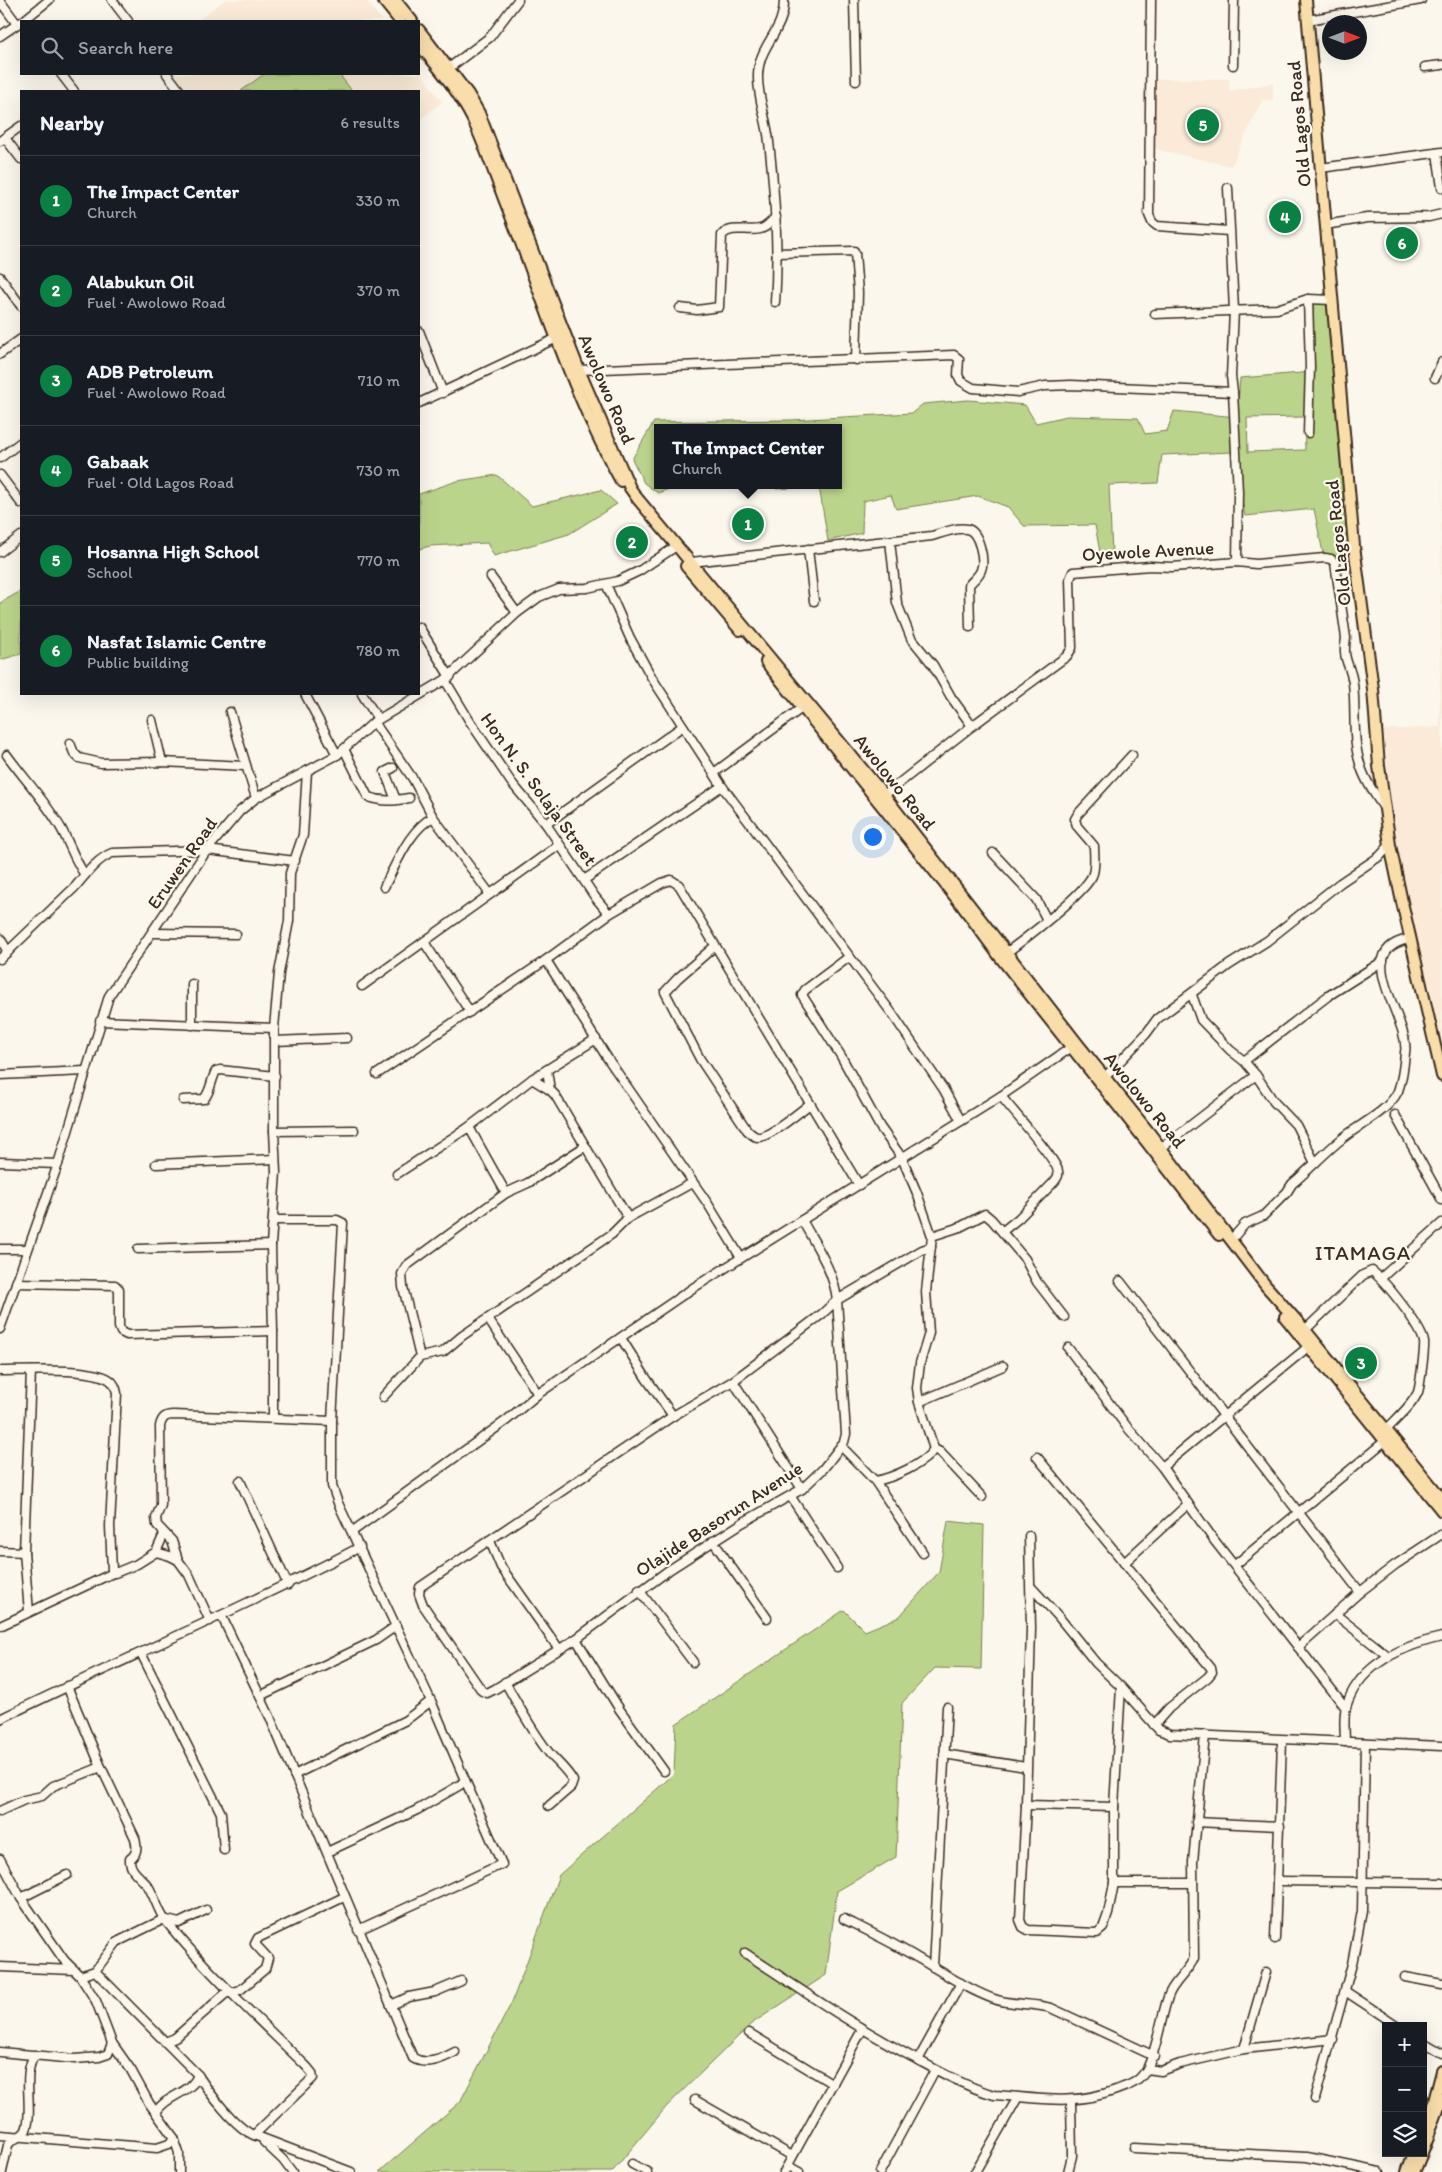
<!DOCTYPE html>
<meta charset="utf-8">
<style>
:root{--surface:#171b24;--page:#20242c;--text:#f1f3f6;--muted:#9ea1a6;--line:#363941;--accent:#0b8043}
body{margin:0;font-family:Itim,sans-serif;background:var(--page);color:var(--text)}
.controls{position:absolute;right:15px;bottom:15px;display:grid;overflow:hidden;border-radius:0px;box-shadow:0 5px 20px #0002}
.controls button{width:45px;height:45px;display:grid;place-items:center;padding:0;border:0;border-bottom:1px solid var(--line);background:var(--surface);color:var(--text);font:25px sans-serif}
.compass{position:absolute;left:1322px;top:15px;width:45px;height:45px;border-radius:50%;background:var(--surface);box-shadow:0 5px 20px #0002;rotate:90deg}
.you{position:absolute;left:872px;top:836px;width:18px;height:18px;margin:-12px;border:4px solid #fff;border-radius:50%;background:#1a73e8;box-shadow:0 0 0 8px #1a73e833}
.badge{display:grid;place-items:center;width:32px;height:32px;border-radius:50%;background:var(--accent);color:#fff;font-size:16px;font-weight:700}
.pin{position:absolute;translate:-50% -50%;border:2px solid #fff;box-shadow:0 1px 5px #0006}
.popup{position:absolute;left:654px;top:424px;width:188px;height:65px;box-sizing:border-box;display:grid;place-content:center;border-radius:0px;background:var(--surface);filter:drop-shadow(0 1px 4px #0005);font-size:16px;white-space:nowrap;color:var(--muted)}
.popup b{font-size:19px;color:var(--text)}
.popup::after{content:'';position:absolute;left:50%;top:100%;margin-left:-10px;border:10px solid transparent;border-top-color:var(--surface)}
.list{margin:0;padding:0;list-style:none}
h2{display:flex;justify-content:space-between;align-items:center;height:65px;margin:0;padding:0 20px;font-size:21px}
h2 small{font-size:16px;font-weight:400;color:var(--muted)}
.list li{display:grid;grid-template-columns:32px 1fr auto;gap:15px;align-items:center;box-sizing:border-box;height:90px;padding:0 20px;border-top:1px solid var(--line)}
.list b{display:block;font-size:19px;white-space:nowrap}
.list p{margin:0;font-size:16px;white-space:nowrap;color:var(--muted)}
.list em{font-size:16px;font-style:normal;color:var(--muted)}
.icon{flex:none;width:28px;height:28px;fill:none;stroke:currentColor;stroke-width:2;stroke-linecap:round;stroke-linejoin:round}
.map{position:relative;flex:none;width:1442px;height:2172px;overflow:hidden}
.search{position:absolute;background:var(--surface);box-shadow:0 5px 20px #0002;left:20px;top:20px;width:400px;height:55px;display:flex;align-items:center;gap:12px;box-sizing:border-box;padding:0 18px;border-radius:0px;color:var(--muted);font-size:19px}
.panel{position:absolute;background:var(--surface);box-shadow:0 5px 20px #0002;left:20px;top:90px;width:400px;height:605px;border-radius:0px}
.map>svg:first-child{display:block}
.built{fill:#faead7}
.green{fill:#bbd48b;stroke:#7b7f54;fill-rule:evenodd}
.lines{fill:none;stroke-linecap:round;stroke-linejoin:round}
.minor-casing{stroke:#3b2a1e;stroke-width:11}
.major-casing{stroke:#3b2a1e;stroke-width:14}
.minor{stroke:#fbf7ec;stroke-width:8}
.major{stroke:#f9deab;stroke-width:10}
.labels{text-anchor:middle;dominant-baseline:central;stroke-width:4.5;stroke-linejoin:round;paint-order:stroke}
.street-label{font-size:19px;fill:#3b2a1e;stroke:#fbf7ec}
.quarter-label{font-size:21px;letter-spacing:1px;fill:#3b2a1e;stroke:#fbf7ec}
</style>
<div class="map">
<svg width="1442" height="2172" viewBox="0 0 1442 2172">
<rect width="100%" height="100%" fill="#fbf7ec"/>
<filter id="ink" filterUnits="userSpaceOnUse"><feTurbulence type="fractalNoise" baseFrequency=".02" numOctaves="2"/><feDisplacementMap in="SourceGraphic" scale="10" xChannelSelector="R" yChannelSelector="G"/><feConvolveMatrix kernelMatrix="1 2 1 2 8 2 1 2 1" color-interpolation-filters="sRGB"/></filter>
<g filter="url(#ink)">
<!-- built -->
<g class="built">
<path d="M225,0H366L382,21H197Z"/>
<path d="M419,71L442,102L419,120V91H186L173,74H419Z"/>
<path d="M1154,79H1229V91L1273,83V100H1262L1231,166L1155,149Z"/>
<path d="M1442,418V1055L1413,936L1393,833L1384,730L1440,727Z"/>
</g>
<!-- green -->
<g class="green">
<path d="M264,74H339L352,91H241Z"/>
<path d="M1327,291L1349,559L1323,553L1314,509L1245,516L1233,452L1162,455L1158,483L1109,485L1112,555L1101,558L1095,525L1024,526L1008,507L978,496L896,509L891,495L863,501L862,533L828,541L819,486L776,489L775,485H838V428H658V485H679L658,493L644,483L632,459L654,422L792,420L912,413L923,404L968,400L1025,405L1036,423L1067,416L1138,418L1145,434L1167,431L1174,411L1237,417L1240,378L1314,372L1313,302ZM1304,417L1305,450L1248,452L1247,418Z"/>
<path d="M497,475L532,506L601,490L617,504L569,534L494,556L487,543L430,546L419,549V494L457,481Z"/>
<path d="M21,591V654L0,660V603Z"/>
<path d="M948,1521L984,1525L981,1669L935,1668L902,1703L896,1857L837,1891L826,1975L751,2024L667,2106L612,2172H379L460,2102L512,2002L559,1875L674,1774L676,1724L844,1610L865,1631L899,1617L939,1572Z"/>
</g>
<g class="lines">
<!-- minor casing -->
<g class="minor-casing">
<g id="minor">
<path d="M112,0L128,21"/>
<path d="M854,0L856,81"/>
<path d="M1151,0L1149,215L1152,222L1157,226L1229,231"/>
<path d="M0,1L17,24"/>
<path d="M1308,20L1421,0"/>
<path d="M23,21L49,0"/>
<path d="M0,36L19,23"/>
<path d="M1233,65L1234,0"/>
<path d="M1425,67L1442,65"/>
<path d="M449,68L490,37L518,0"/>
<path d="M61,74L74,91"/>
<path d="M167,74L180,91"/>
<path d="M5,138L21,159"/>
<path d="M0,141L21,126"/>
<path d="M1437,153L1442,188"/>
<path d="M1320,168L1442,152"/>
<path d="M1228,188L1234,310L1231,376L1233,392L1238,492L1237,562"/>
<path d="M1325,225L1367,218L1429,217L1442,214"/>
<path d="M777,253L854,251L855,253L858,293L856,360"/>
<path d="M0,277L21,306"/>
<path d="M775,302C779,249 775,195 769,142C767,120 758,99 758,78C757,45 785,32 784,0"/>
<path d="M680,308L697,310L719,307L722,235C731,225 748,232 760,229C767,228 771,221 776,217"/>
<path d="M1155,314L1277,309L1308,299L1332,300"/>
<path d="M419,331L443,393"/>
<path d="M0,354L21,339"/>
<path d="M579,370L954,355L959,359L958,375L961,381L973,388L1018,392L1045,386L1071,385L1233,392"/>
<path d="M1435,378L1442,362"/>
<path d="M419,403L557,338"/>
<path d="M1308,433L1310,367L1308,299"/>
<path d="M0,458L21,442"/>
<path d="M0,475L21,503"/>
<path d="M890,541L897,603L911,638L933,665L951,697L972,726"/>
<path d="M808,549L814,601"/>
<path d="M0,552L21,536"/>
<path d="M691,562L932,536C942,533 956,527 967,529C979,531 985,560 981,570C979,576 973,580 969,585L970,627"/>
<path d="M491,577L517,613"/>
<path d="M606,584L630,638L652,678L722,786L891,1012L944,1090L961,1121"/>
<path d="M419,627L450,677"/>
<path d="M445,680L469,720L511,782L546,824L595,897L609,914"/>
<path d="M305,694L337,755"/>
<path d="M362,694L378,719"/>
<path d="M230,712L256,798"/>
<path d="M152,720L162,762"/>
<path d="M374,722L413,779L433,817L490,894"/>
<path d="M70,743L74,753L79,758L101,763L162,762L246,766"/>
<path d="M344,749L368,797C383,802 394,801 409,798"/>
<path d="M7,755C25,780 47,803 62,830C70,845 75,861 85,875"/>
<path d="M393,768L385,772L396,800"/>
<path d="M714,773L803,707"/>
<path d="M884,795L972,726L1067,656L1072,648L1070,579L1073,572L1150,566L1172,567L1237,562L1256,564L1325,558L1331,559L1335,563L1346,638C1342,661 1350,663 1353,683C1356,708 1352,736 1359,760C1363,778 1374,793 1384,808"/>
<path d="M546,824L683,726"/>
<path d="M993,853L1036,899L1047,920"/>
<path d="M584,880L722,786"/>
<path d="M384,887C397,863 409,830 433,817"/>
<path d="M152,933L236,934"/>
<path d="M0,938L8,952"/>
<path d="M424,942L470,1012"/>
<path d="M715,946L678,978L665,992L700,1059L747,1130C750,1133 753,1136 757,1137C768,1139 800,1111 810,1104"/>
<path d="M1006,953C1026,938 1082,896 1092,876C1096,868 1094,854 1094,846L1077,826L1075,819L1078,814L1132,755"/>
<path d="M0,959L75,887C85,875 97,859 112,853L207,850L295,861"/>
<path d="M546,960L608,1059L708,1204L741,1258"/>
<path d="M362,986L559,845"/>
<path d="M1192,995L1201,1020L1230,1050L1244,1061L1256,1075L1274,1102L1296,1125L1315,1163"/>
<path d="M100,1021L274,1028"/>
<path d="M192,1025V984"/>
<path d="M275,1041L347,1038"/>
<path d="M1244,1061L1328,996L1383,961"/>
<path d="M547,1070L550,1090"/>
<path d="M377,1074L546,960L609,914L662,883L671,880L679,885L859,1185"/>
<path d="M0,1075L85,1071"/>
<path d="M1105,1077L1146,1034L1157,1019L1229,965L1267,941L1340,883L1380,856L1390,845"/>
<path d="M532,1079L550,1090L555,1095L628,1218"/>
<path d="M1001,1096C1011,1109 1056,1159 1058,1171C1059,1176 1057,1178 1054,1182L1019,1218L1003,1231"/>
<path d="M183,1100L204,1099C211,1091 211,1080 216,1071L220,1070L275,1076"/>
<path d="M1395,1115L1442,1200"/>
<path d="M274,1131L354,1130"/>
<path d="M1161,1148L1256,1075"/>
<path d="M0,1162L58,1164"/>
<path d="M156,1164L275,1159"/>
<path d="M397,1174L469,1127L532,1079L596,1039"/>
<path d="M506,1193L528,1183L584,1147"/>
<path d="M273,1220H337L343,1223L332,1421V1486L338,1503L431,1701L465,1780L460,1785L417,1810L327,1852"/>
<path d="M802,1220C816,1246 834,1271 837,1300L846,1434L844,1442L823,1469L802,1489L742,1523L669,1570L576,1639L495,1689L487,1693L482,1691L423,1605L419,1594L420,1587L673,1416L733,1381L822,1314L837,1300L922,1250L931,1247"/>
<path d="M932,1236L960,1227L985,1214L992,1220L1025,1259L1037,1282L1064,1317"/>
<path d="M1231,1240L1245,1224L1263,1216L1287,1192L1292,1184C1310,1169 1325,1152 1343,1138C1360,1124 1388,1112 1398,1091C1402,1080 1404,1065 1405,1053C1411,1019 1348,951 1409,939"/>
<path d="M0,1249H26"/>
<path d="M138,1249L271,1245"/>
<path d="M1381,1278L1442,1223"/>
<path d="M1120,1281L1360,1592"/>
<path d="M16,1283L115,1285L119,1289V1327L121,1332L127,1335L273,1331"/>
<path d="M488,1319L538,1394"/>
<path d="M0,1329L58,1164L109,996L207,850L240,811L256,798L337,755L374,722L445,680L517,613L539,597L559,589L587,588L618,581L639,571L672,549"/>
<path d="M1305,1330L1363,1275L1372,1271C1385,1281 1421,1326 1424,1342C1425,1348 1420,1386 1418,1392C1412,1406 1396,1419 1386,1430"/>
<path d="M621,1338L646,1378L673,1416"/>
<path d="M1068,1348L1127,1427L1162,1467L1214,1540L1346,1708"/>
<path d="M420,1357L443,1352L462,1336L612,1234L628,1218L692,1183"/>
<path d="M0,1371C24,1371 91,1367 110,1380C114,1383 116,1388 117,1393L110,1526L112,1571L115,1573L137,1564L156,1552L164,1534"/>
<path d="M733,1381L802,1489"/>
<path d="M383,1397L420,1357L403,1287L402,1274L406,1266L506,1193L469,1127"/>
<path d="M919,1402L1003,1366"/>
<path d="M273,1418V1331L271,1245L276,1172L274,1131V1028L279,973L289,921L290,873L303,835L307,771"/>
<path d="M841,1446L875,1481C892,1478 925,1464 934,1449L919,1402L917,1388L920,1363L929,1333L926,1292L932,1236L917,1193L902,1158L880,1127L841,1056L802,995L805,990L849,957"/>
<path d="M934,1449L940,1452L982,1497"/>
<path d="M1037,1457L1211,1668L1212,1672L1208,1677L1169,1708L1154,1725"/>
<path d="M1162,1467L1308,1347"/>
<path d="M240,1481L288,1585"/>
<path d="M875,1481L923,1553"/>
<path d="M791,1497L837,1568"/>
<path d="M353,1531L507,1420L538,1394L693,1288L1001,1096L1076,1044"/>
<path d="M1029,1536L1031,1628L1026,1805L1020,1920L1023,1927L1028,1930L1097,1933L1103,1928L1108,1914L1114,1883V1807L1121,1687"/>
<path d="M490,1541L501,1567L559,1649"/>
<path d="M713,1541L767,1618"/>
<path d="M0,1551L24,1552"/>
<path d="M156,1552L170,1556L178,1560"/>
<path d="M1124,1563L1188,1504"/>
<path d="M1235,1565L1385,1441"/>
<path d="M1031,1587L1058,1616L1096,1663L1121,1687L1159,1730L1170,1734L1189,1735L1442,1746"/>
<path d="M639,1590L693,1662"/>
<path d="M29,1612L24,1552L31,1371"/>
<path d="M1335,1614L1388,1656"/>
<path d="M222,1617L270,1717L413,2058C426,2066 442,2059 455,2052"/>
<path d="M210,1621L189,1575L178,1560L172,1541L157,1525L156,1518L161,1505L160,1426C162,1418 165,1415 173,1415L332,1421"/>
<path d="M0,1626L113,1573"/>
<path d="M576,1639L620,1710L664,1771"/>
<path d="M1298,1647L1360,1592L1395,1565L1442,1534"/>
<path d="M141,1653L221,1813L224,1850"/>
<path d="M505,1682C519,1706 532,1732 550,1754C558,1763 567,1770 573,1781L571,1787L549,1806"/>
<path d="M67,1686L101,1767L135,1838C137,1847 138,1853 130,1859C129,1871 141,1877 148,1886C155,1897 158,1911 165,1920C207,1972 259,2020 307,2067L312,2073L313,2078L254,2135C236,2129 208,2091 198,2075C191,2094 166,2095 157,2111"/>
<path d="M260,1696L376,1640L396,1626"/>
<path d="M0,1719C120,1660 242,1609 360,1547"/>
<path d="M1345,1742C1345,1732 1343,1717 1346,1707C1359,1664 1402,1646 1442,1637"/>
<path d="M944,1754L1026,1767"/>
<path d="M294,1775L406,1720L431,1701"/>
<path d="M1026,1805L1114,1807"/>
<path d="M0,1811L24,1800L42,1796L53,1786L101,1767"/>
<path d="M1196,1822L1280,1826"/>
<path d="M0,1859L21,1898L64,1960L80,1976L96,2001L112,2043L131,2070L149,2103L174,2138L179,2153V2172"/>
<path d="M1277,1881L1442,1883"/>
<path d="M1114,1883H1193"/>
<path d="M21,1898L67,1875"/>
<path d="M844,1919C868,1931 893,1943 916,1957C941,1971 966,1989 994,1999C1010,2005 1032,2003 1051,2008L1154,2056"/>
<path d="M167,1920L179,1923L206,1910"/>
<path d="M358,1930L502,1864L465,1780"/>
<path d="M1275,1939L1282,1741"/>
<path d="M745,1953C801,1990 856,2027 914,2058C940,2072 967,2087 994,2095C1038,2098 1074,2106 1116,2090C1132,2084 1138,2083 1147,2069L1161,2071L1180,2064L1244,2049L1333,2039"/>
<path d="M0,1967L74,1970"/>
<path d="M933,1967L947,1707"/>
<path d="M95,1971L198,2075"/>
<path d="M80,1976L95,1971L117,1942L164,1919"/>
<path d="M1405,1977L1442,1984"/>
<path d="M1345,1991L1398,2026"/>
<path d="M391,2005L409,1997L435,1992L461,1981"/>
<path d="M749,2033L833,2084"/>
<path d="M165,2042L175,2038L225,1994L240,1990L265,1969L268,1958L255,1944L258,1938L344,1897"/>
<path d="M1423,2042L1442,2053"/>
<path d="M1244,2049L1266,1972"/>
<path d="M0,2052L75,2059L99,2057L108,2054L112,2043"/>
<path d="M918,2060L961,1983"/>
<path d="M1147,2069C1158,2046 1160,2021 1168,1997C1173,1981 1188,1973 1194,1958L1193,1862L1205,1735"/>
<path d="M1315,2099L1352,1964L1362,1911L1365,1743"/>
<path d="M695,2100L792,2156"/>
<path d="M0,2135L157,2148L169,2144L174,2138"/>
<path d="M254,2135L351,2172"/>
<path d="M264,2142L283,2160L292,2172"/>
<path d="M1134,2148L1307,2157L1380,2172"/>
<path d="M632,2164L647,2172"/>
<path d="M788,2166L799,2172"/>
<path d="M2,2172L8,2145C12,2138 22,2138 26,2130C34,2110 21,2073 35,2055"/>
<path d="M784,2172L862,2030"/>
<path d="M880,2172L935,2070"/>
<path d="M975,2172L1018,2097"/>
<path d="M1068,2172L1072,2156L1071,2101"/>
</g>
</g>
<!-- major casing -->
<g class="major-casing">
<g id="major">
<path d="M383,0L400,21"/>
<path d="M395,0L412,21"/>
<path d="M1306,0L1354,546L1373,689L1379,766L1390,845L1402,902L1442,1076"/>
<path d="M419,30L468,94L479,113L579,370L630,488L637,498L884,795L1077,1043L1151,1135L1266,1286L1305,1330L1442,1499"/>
<path d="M419,45C439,67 458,91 472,118C486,147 496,179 508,209C544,300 573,396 621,481"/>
<path d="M686,566L740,630"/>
<path d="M766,662L961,904L1000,957L1145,1140L1219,1235"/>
<path d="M1285,1317L1442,1511"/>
<path d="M1423,2130L1434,2101L1442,2071"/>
<path d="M1423,2150L1442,2099"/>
<path d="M1407,2172L1414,2153"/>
<path d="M1414,2172L1422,2153"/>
</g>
</g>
<!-- minor -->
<use href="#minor" class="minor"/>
<!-- major -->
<use href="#major" class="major"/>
</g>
</g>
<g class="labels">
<!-- street labels -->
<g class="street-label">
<text transform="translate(1299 124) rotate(-95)">Old Lagos Road</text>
<text transform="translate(607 389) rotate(67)">Awolowo Road</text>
<text transform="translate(1338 543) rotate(-96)">Old Lagos Road</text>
<text transform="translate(1148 551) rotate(-3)">Oyewole Avenue</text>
<text transform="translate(895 782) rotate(51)">Awolowo Road</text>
<text transform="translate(539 789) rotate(54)">Hon N. S. Solaja Street</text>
<text transform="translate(182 863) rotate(-55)">Eruwen Road</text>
<text transform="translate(1145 1100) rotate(51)">Awolowo Road</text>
<text transform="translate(719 1519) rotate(-33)">Olajide Basorun Avenue</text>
</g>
<!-- quarter labels -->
<g class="quarter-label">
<text x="1363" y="1252">ITAMAGA</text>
</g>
</g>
</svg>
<div class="controls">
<button>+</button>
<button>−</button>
<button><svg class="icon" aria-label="layers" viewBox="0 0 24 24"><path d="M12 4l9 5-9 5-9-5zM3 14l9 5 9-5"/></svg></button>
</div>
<svg class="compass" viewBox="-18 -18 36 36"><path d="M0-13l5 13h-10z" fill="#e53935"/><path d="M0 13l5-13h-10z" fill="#9ea1a6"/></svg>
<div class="you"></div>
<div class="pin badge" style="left:748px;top:524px">1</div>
<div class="popup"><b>The Impact Center</b>Church</div>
<div class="pin badge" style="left:632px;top:542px">2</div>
<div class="pin badge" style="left:1361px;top:1363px">3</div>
<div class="pin badge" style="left:1285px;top:217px">4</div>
<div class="pin badge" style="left:1203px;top:125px">5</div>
<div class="pin badge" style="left:1402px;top:243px">6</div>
<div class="search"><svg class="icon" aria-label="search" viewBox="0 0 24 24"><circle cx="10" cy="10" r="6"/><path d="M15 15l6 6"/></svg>Search here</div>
<section class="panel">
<h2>Nearby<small>6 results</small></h2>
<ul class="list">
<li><span class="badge">1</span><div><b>The Impact Center</b><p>Church</p></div><em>330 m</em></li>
<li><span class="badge">2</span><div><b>Alabukun Oil</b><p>Fuel · Awolowo Road</p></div><em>370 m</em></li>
<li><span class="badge">3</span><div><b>ADB Petroleum</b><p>Fuel · Awolowo Road</p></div><em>710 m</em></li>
<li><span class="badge">4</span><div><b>Gabaak</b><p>Fuel · Old Lagos Road</p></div><em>730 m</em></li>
<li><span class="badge">5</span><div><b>Hosanna High School</b><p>School</p></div><em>770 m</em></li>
<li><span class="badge">6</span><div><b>Nasfat Islamic Centre</b><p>Public building</p></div><em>780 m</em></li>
</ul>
</section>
</div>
